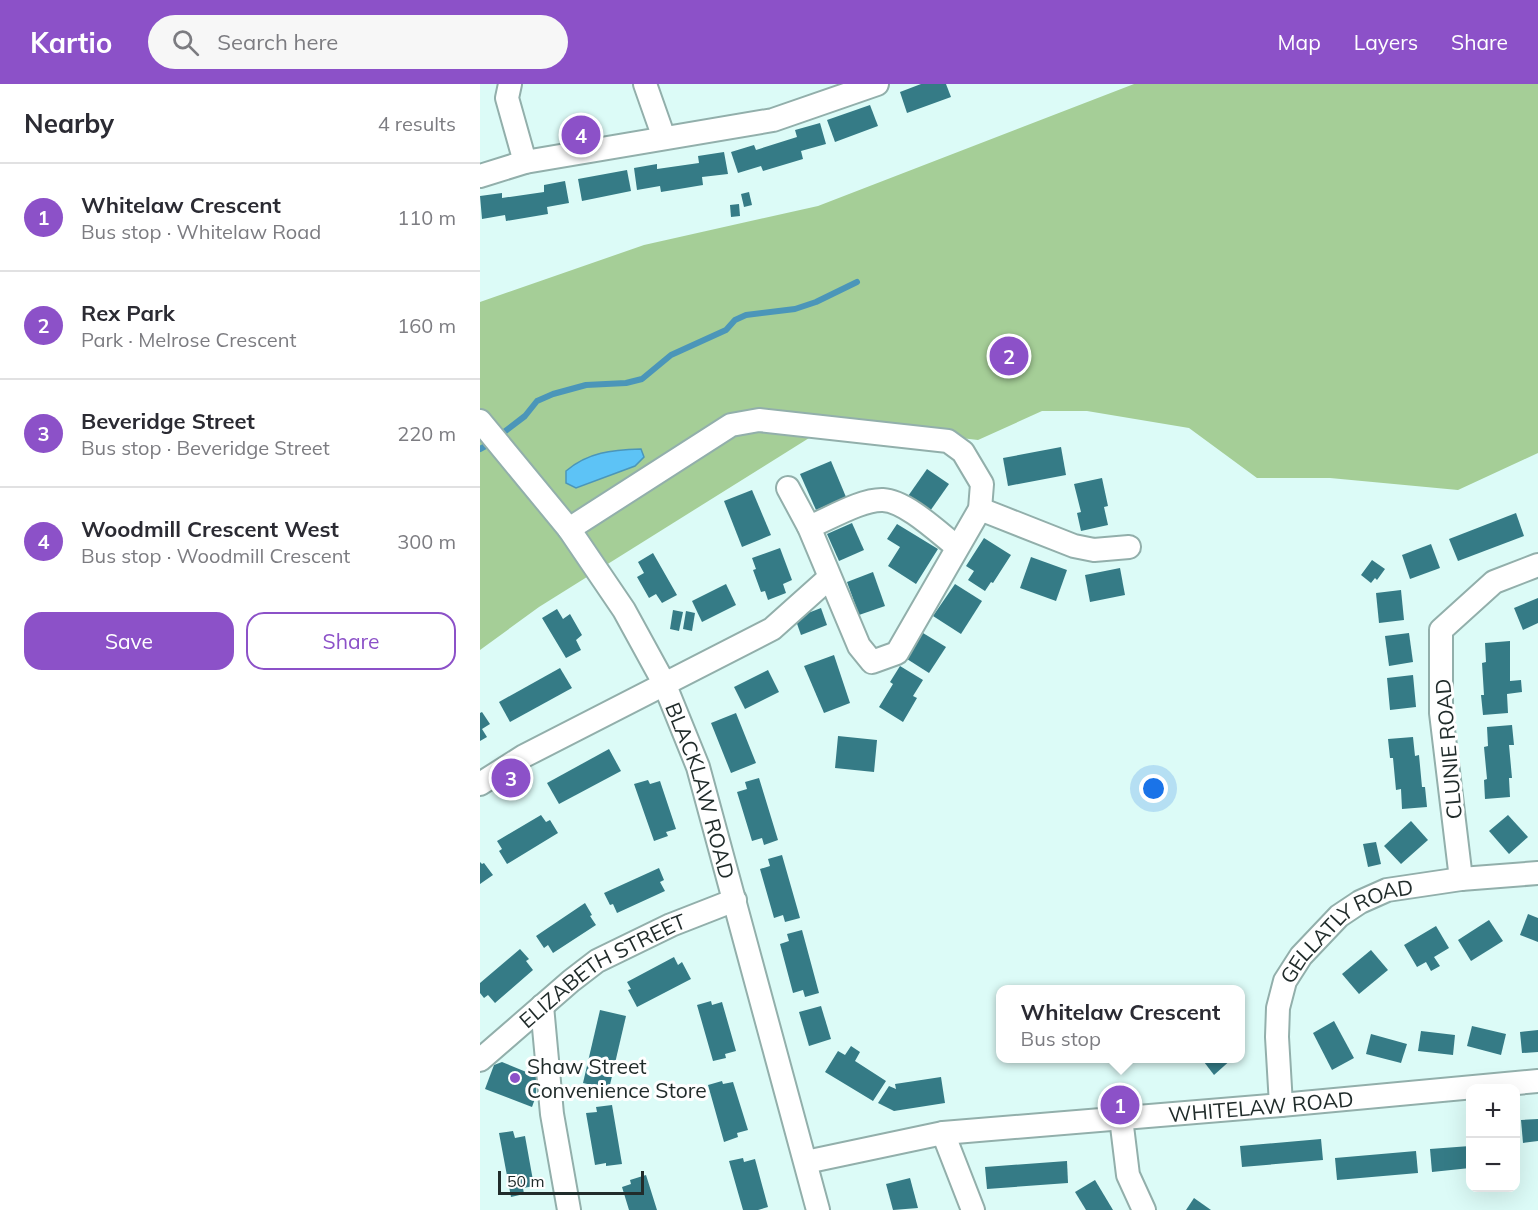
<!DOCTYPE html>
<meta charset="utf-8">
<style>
:root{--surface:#fff;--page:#f7f7f7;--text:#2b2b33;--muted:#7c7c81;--line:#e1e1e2;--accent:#8c51c8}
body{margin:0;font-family:Mulish,sans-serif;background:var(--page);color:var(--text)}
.controls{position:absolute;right:18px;bottom:18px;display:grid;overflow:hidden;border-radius:12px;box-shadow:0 6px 24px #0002}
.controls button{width:54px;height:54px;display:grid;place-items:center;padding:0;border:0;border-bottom:2px solid var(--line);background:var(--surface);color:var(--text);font:30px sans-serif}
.scale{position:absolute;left:18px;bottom:15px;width:146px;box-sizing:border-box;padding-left:6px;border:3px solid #212c2b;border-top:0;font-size:16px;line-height:21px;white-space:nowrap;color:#212c2b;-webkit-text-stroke:4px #fff;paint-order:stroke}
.you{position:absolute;left:674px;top:705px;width:21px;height:21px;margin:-15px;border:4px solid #fff;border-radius:50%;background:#1a73e8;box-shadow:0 0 0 9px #1a73e833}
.badge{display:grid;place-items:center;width:39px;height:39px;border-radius:50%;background:var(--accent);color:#fff;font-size:20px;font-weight:700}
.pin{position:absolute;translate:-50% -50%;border:3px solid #fff;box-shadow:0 2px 6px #0006}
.popup{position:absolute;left:516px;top:901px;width:249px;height:78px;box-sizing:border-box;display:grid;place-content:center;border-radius:12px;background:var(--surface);filter:drop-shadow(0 2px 4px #0005);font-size:20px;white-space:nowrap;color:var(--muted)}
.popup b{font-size:22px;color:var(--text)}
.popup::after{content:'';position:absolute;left:50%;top:100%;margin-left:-12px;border:12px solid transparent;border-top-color:var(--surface)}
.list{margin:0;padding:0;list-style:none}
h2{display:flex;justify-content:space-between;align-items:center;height:78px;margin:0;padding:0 24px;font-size:26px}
h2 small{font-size:20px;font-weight:400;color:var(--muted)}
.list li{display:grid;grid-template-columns:39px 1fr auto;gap:18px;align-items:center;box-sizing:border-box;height:108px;padding:0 24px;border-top:2px solid var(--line)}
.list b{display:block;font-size:22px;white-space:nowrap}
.list p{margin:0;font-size:20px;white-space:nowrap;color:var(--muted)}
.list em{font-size:20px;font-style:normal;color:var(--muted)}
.actions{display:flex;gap:12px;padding:18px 24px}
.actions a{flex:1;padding:14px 0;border:2px solid var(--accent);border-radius:18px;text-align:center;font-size:21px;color:var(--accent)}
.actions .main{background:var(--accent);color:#fff}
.icon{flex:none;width:33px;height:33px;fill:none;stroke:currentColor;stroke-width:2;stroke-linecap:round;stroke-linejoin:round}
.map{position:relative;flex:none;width:1058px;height:1126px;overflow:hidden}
header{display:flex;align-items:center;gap:36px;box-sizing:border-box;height:84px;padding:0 30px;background:var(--accent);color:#fff}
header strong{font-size:28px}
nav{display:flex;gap:33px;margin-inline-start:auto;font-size:21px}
.search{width:420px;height:54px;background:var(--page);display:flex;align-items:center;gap:15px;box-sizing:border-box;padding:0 21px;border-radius:33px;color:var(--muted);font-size:22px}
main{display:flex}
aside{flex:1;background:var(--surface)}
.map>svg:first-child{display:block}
.green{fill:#a5ce97}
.water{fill:#5dc3f6;stroke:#4b96b9;stroke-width:1.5}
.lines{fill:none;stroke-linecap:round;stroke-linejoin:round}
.stream{stroke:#4b96b9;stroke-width:6}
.building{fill:#357b86}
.minor-casing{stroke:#92afab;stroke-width:26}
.minor{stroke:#fff;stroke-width:22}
.poi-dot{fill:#8c51c8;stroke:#fff;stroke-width:2}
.labels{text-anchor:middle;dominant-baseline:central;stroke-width:6;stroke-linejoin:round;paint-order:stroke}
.street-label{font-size:21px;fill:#212c2b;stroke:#fff}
.poi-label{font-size:21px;fill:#212c2b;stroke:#fff;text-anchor:start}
</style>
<header>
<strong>Kartio</strong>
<div class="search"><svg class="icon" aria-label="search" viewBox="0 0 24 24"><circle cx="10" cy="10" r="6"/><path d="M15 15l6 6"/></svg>Search here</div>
<nav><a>Map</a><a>Layers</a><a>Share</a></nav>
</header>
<main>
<aside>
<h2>Nearby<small>4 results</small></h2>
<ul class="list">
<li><span class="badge">1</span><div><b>Whitelaw Crescent</b><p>Bus stop · Whitelaw Road</p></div><em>110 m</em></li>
<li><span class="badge">2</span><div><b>Rex Park</b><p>Park · Melrose Crescent</p></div><em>160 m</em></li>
<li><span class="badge">3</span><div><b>Beveridge Street</b><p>Bus stop · Beveridge Street</p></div><em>220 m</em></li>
<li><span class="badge">4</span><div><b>Woodmill Crescent West</b><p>Bus stop · Woodmill Crescent</p></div><em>300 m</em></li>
</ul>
<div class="actions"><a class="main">Save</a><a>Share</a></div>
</aside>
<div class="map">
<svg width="1058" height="1126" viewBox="0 0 1058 1126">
<rect width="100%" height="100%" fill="#dcfbf7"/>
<!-- green -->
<path class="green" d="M654,0H1058V369L978,406L850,394H777L709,344L607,327H562L498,356L353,339L59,523L0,566V218L164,161L338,122Z"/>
<!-- water -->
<path class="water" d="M161,365L164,373L155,382L96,404L86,399V387C108,368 132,366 161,365Z"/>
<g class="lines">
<!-- stream -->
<g class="stream">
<path d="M19,352L45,332L57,317L73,310L106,301L146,299L162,295L191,271L246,246L255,236L266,231L315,225L336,218L377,198"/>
<path d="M0,365L11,359"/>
</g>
</g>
<!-- building -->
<g class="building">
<path d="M441,0H466L471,13L427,29L420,8Z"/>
<path d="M390,21L398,42L355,58L347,36Z"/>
<path d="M340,39L346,60L321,67L323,75L283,87L281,82L258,89L251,68L274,61L276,66L317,53L315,46Z"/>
<path d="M244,68L248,90L222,93L223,101L181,108L180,102L157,106L154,84L177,80V85L219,79L218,72Z"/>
<path d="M147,86L151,107L102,117L98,95Z"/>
<path d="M85,97L89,119L67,123L68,130L26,137L25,131L2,135L0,112L22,109V114L64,108V101Z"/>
<path d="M269,108L272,121L264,123L261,110Z"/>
<path d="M259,120L260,132L251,133L250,121Z"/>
<path d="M581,363L586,391L528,402L523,374Z"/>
<path d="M351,377L366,413L336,426L320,390Z"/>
<path d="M447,385L469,400L448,430L426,415Z"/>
<path d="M622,394L628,422L624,423L628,441L601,447L597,429L601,428L594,400Z"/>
<path d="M272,406L291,451L262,463L244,417Z"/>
<path d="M1036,429L1044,452L978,477L969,455Z"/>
<path d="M372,439L384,466L359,477L347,450Z"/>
<path d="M417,440L458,465L436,500L408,482L420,463L407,455Z"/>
<path d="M504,454L531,471L513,499L511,498L505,507L488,496L494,487L486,482Z"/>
<path d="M951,460L960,484L930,495L922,471Z"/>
<path d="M300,464L312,496L303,500L306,509L288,516L285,507L281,508L273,486L276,485L272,474Z"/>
<path d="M173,469L197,511L182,519L176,510L169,514L157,493L164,489L158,478Z"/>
<path d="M551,473L587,486L576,517L540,504Z"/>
<path d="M892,476L905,485L897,496L895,494L891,499L881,491Z"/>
<path d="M640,484L645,511L610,518L605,491Z"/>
<path d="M393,488L405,522L379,531L367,498Z"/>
<path d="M246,500L256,521L222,538L212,517Z"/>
<path d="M475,500L502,517L481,550L453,532Z"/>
<path d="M921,506L924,536L899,539L896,509Z"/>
<path d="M1058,514V539L1043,546L1034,524Z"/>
<path d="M341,524L347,541L321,551L315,534Z"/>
<path d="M77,525L83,535L90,530L102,551L96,556L101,566L86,574L62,534Z"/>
<path d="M193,526L203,528L199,547L190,545Z"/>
<path d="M206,527L215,529L212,547L203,545Z"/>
<path d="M443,549L466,563L449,589L427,575Z"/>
<path d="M929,549L933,578L909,582L905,552Z"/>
<path d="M1030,557V597L1041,596L1042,608L1027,610L1028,629L1003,631L1001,611H1004L1002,579L1006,578L1005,559Z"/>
<path d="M354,571L370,619L344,629L324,582Z"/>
<path d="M420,582L443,596L433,612L437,614L423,638L399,623L413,600L410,598Z"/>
<path d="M80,584L92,604L30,638L19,618Z"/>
<path d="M288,586L299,608L265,625L254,603Z"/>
<path d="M933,591L936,623L910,626L907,594Z"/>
<path d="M2,628L10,640L2,645L7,653L0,657V629Z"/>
<path d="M256,629L276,679L251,689L231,639Z"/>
<path d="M1032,641L1034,661H1029L1032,694H1029L1030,713L1005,715L1004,696L1007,695L1004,663L1008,662L1007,643Z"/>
<path d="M358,652L397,656L394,688L355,684Z"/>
<path d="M933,653L935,672L939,671L942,703H945L947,723L922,725L921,705L916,706L913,674H910L908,655Z"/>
<path d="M129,665L141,687L79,720L67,699Z"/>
<path d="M279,694L298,756L284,761L282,754L272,757L257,708L267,705L265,698Z"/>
<path d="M168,696L170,700L180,697L196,745L186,748L188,752L174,757L154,700Z"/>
<path d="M61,731L66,738L70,736L78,749L27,780L19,767L22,765L17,757Z"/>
<path d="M1028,731L1048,753L1029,770L1009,747Z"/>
<path d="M931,737L948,756L921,780L904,762Z"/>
<path d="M896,758L901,780L888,783L883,760Z"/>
<path d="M302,771L320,834L305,838L303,831L294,834L280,785L290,782L288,775Z"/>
<path d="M0,778L2,780L4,779L13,791L0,800Z"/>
<path d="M179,784L184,796L180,798L185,807L137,829L133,820L130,821L124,809Z"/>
<path d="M105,819L112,831L110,832L116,841L73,869L68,861L64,864L56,852Z"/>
<path d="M1048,830L1058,834V858L1040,851Z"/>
<path d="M1009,836L1023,857L991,877L978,856Z"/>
<path d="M956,842L969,864L954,873L960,882L951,887L946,878L937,883L924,861Z"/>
<path d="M322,846L339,909L325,913L323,906L313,909L300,860L309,857L307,850Z"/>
<path d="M40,865L49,875L46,877L53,886L15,919L8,911L4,914L0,909V899Z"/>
<path d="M891,866L908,886L879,910L862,890Z"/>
<path d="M194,873L198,881L202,878L211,895L157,923L148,906L151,905L147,898Z"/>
<path d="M231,917L232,921L242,918L256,967L245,970L246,974L233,977L217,921Z"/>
<path d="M341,922L351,955L329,962L319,928Z"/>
<path d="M120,926L146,932L129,1005L103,999Z"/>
<path d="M854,937L874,974L852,986L833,949Z"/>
<path d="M992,942L1026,950L1021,971L987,962Z"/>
<path d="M1058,946V968L1042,969L1040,948Z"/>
<path d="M941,947L975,951L973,971L938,967Z"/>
<path d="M891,950L927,960L921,979L886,970Z"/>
<path d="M371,962L380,968L375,977L406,997L393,1017L345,988L358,967L365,971Z"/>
<path d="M721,974H753L734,991Z"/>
<path d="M22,978L56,992V1012L52,1023L5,1005L14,981Z"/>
<path d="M461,993L465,1019L414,1027L398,1019L409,1002L416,1005L415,1000Z"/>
<path d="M242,997L243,1000L253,998L268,1046L257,1049L258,1053L244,1058L228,1001Z"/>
<path d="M132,1021L142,1080L126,1082V1079L115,1081L106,1029L117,1028L116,1023Z"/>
<path d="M1058,1035V1057L1043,1059L1041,1036Z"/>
<path d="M33,1047L35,1054L45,1052L54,1102L43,1104L44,1110L31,1113L19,1049Z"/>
<path d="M841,1055L843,1076L762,1083L760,1062Z"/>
<path d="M990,1062V1084L952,1088L950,1065Z"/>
<path d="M936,1067L938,1089L857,1096L855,1074Z"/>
<path d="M263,1074L264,1078L275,1075L288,1123L278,1126H263L249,1077Z"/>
<path d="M587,1077L588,1099L507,1105L505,1083Z"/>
<path d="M166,1091L177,1126H149L142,1103L151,1100L150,1096Z"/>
<path d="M430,1094L438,1124L413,1126L406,1100Z"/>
<path d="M615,1096L633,1126H606L595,1108Z"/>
<path d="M714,1114L731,1126H706Z"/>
</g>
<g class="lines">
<!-- minor casing -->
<g class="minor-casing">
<g id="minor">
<path d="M30,0L27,14L45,78"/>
<path d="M165,0L184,54"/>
<path d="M0,92L45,78L293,36L397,0"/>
<path id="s1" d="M0,337L89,445L144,526L184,599L218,683L338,1126"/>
<path d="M500,425L594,462L614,466L649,463"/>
<path d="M329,443C349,435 382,415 403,416C426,417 459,449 477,463"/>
<path d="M89,445L251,341L279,336L468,357L483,368L502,400L500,425L417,569L392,578L379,562L329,443L308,404"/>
<path d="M0,700L44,672L292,545L349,494"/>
<path d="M981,795L961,629V546L1014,498L1058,481"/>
<path d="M62,922L72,1030L89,1126"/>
<path id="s2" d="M0,976L91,897L117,877L191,841L255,816"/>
<path id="s3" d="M801,1021L797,953L798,924L805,897L821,872L859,832L880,818L907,806L981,795L1058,789"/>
<path d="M641,1034L648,1091L664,1126"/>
<path d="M463,1049L493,1126"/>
<path id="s4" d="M326,1078L463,1049L801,1021L1058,997"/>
</g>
</g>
<!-- minor -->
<use href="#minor" class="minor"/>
</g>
<!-- markers -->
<circle class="poi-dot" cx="35" cy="994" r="6"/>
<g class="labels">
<!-- street labels -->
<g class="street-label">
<text transform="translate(968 665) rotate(-95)">CLUNIE ROAD</text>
<text stroke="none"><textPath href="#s1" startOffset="435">BLACKLAW ROAD</textPath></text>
<text stroke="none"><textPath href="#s3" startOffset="208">GELLATLY ROAD</textPath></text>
<text stroke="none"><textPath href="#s2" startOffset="153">ELIZABETH STREET</textPath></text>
<text stroke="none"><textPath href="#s4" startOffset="459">WHITELAW ROAD</textPath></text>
</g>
<!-- poi labels -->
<g class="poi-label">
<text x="47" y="982">Shaw Street<tspan x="47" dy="24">Convenience Store</tspan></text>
</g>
</g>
</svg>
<div class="controls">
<button>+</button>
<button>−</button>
</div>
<div class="scale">50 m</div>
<div class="you"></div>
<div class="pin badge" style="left:640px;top:1021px">1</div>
<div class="popup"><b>Whitelaw Crescent</b>Bus stop</div>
<div class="pin badge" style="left:529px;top:272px">2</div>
<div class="pin badge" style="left:31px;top:694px">3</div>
<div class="pin badge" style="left:101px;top:51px">4</div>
</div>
</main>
